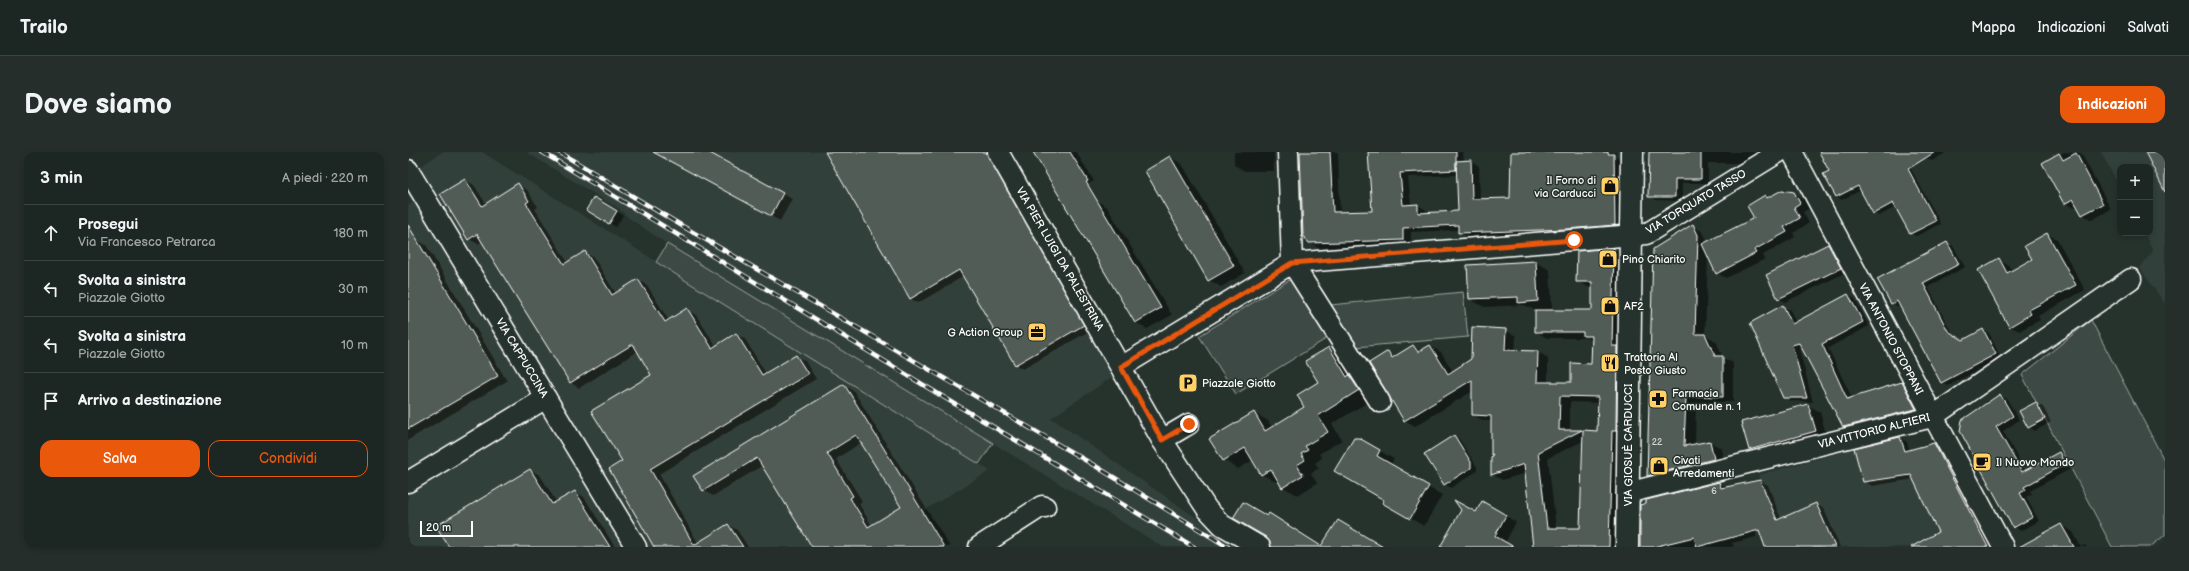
<!DOCTYPE html>
<html lang="it">
<meta charset="utf-8">
<style>
:root{--surface:#1c2622;--page:#252e2a;--text:#f1f3f6;--muted:#a0a5a5;--line:#3a4340;--accent:#ea580c}
body{margin:0;font-family:"Balsamiq Sans",sans-serif;background:var(--page);color:var(--text)}
.controls{position:absolute;right:12px;top:12px;display:grid;overflow:hidden;border-radius:8px;box-shadow:0 2px 6px #0003}
.controls button{width:36px;height:36px;display:grid;place-items:center;padding:0;border:0;border-bottom:1px solid var(--line);background:var(--surface);color:var(--text);font:20px sans-serif}
.scale{position:absolute;left:12px;bottom:10px;width:53px;box-sizing:border-box;padding-left:4px;border:2px solid #fff;border-top:0;font-size:11px;line-height:14px;white-space:nowrap;color:#fff;-webkit-text-stroke:3px #26332d;paint-order:stroke}
.stop{position:absolute;width:12px;height:12px;margin:-9px;border:3px solid #ea580c;border-radius:50%;background:#fff}
.stop.end{background:#ea580c;border-color:#fff;box-shadow:0 1px 4px #0008}
.list{margin:0;padding:0;list-style:none}
h2{display:flex;justify-content:space-between;align-items:center;height:52px;margin:0;padding:0 16px;font-size:17px}
h2 small{font-size:13px;font-weight:400;color:var(--muted)}
.list li{display:grid;grid-template-columns:26px 1fr auto;gap:12px;align-items:center;box-sizing:border-box;height:56px;padding:0 16px;border-top:1px solid var(--line)}
.list b{display:block;font-size:15px;white-space:nowrap}
.list p{margin:0;font-size:13px;white-space:nowrap;color:var(--muted)}
.list em{font-size:13px;font-style:normal;color:var(--muted)}
.actions{display:flex;gap:8px;padding:12px 16px}
.actions a{flex:1;padding:9px 0;border:1px solid var(--accent);border-radius:12px;text-align:center;font-size:14px;color:var(--accent)}
.actions .main{background:var(--accent);color:#fff}
.icon{flex:none;width:22px;height:22px;fill:none;stroke:currentColor;stroke-width:2;stroke-linecap:round;stroke-linejoin:round}
.map{position:relative;flex:none;width:1757px;height:395px;overflow:hidden;border-radius:12px}
header{display:flex;align-items:center;gap:24px;box-sizing:border-box;height:56px;padding:0 20px;background:var(--surface);border-bottom:1px solid var(--line)}
header strong{font-size:19px}
nav{display:flex;gap:22px;margin-inline-start:auto;font-size:14px}
.intro{display:flex;align-items:center;justify-content:space-between;box-sizing:border-box;height:96px;padding:0 24px}
h1{margin:0;font-size:28px}
.button{padding:10px 18px;border-radius:12px;background:var(--accent);color:#fff;font-size:14px;font-weight:700}
main{display:flex;gap:24px;padding:0 24px}
aside{flex:1;background:var(--surface);border-radius:12px;box-shadow:0 2px 6px #0003}
.map>svg:first-child{display:block}
.built{fill:#333f3a}
.green{fill:#3e4944;stroke:#9ea4a2}
.shadow{fill:#0007;fill-rule:evenodd}
.building{fill:#515c57;stroke:#fff;fill-rule:evenodd}
.lines{fill:none;stroke-linecap:round;stroke-linejoin:round}
.minor-casing{stroke:#fff;stroke-width:23}
.tertiary-casing{stroke:#fff;stroke-width:25}
.minor{stroke:#26332d;stroke-width:20}
.tertiary{stroke:#26332d;stroke-width:22}
.rail-casing{stroke:#fff;stroke-width:4.5}
.rail{stroke:#26332d;stroke-width:3;stroke-dasharray:9;stroke-linecap:butt}
.route{stroke:#ea580c;stroke-width:5}
.labels{text-anchor:middle;dominant-baseline:central;stroke-width:3;stroke-linejoin:round;paint-order:stroke}
.number-label{font-size:9px;fill:#d4d6d5}
.poi-label{font-size:11px;fill:#fff;stroke:#26332d;text-anchor:start}
.street-label{font-size:11px;fill:#fff;stroke:#26332d}
</style>
<header>
<strong>Trailo</strong>
<nav><a>Mappa</a><a>Indicazioni</a><a>Salvati</a></nav>
</header>
<div class="intro"><h1>Dove siamo</h1><a class="button">Indicazioni</a></div>
<main>
<aside>
<h2>3 min<small>A piedi · 220 m</small></h2>
<ul class="list">
<li><svg class="icon" aria-label="ahead" viewBox="0 0 24 24"><path d="M12 20V5M6 11l6-6 6 6"/></svg><div><b>Prosegui</b><p>Via Francesco Petrarca</p></div><em>180 m</em></li>
<li><svg class="icon" aria-label="left" viewBox="0 0 24 24"><path d="M17 20v-9H6M10 6l-5 5 5 5"/></svg><div><b>Svolta a sinistra</b><p>Piazzale Giotto</p></div><em>30 m</em></li>
<li><svg class="icon" aria-label="left" viewBox="0 0 24 24"><path d="M17 20v-9H6M10 6l-5 5 5 5"/></svg><div><b>Svolta a sinistra</b><p>Piazzale Giotto</p></div><em>10 m</em></li>
<li><svg class="icon" aria-label="arrive" viewBox="0 0 24 24"><path d="M6 21V4h12l-3 4 3 4H6"/></svg><div><b>Arrivo a destinazione</b></div></li>
</ul>
<div class="actions"><a class="main">Salva</a><a>Condividi</a></div>
</aside>
<div class="map">
<svg width="1757" height="395" viewBox="0 0 1757 395">
<rect width="100%" height="100%" fill="#26332d"/>
<filter id="ink" filterUnits="userSpaceOnUse"><feTurbulence type="fractalNoise" baseFrequency=".025" numOctaves="2"/><feDisplacementMap in="SourceGraphic" scale="8" xChannelSelector="R" yChannelSelector="G"/><feConvolveMatrix kernelMatrix="1 2 1 2 8 2 1 2 1" color-interpolation-filters="sRGB"/></filter>
<g filter="url(#ink)">
<!-- built -->
<g class="built">
<path d="M34,0H74L582,319L515,359L536,395H0V54L5,50L0,41V23Z"/>
<path d="M118,0H578L707,223L643,266L806,378L834,395H755L259,92L221,66L211,57Z"/>
<path d="M1693,0H1757V152L1732,116L1745,99L1736,81H1742V15H1712V36Z"/>
<path d="M1492,284L1497,299L1580,395H1379L1350,323Z"/>
</g>
<!-- green -->
<g class="green">
<path d="M259,92L585,291L571,312L248,110Z"/>
<path d="M883,127L921,185L828,242L791,184Z"/>
<path d="M1055,140L1060,185L948,195L922,153Z"/>
<path d="M1683,168L1757,310V383L1742,395H1704L1614,223Z"/>
</g>
<!-- shadow -->
<g class="shadow">
<path d="M249,0H300L384,47L372,69Z"/>
<path d="M418,0H581L683,178L615,217L607,213L556,124L510,151L502,146Z"/>
<path d="M627,0H668L686,29L660,44Z"/>
<path d="M826,0H866V19H837L826,13Z"/>
<path d="M893,0H930L932,61L965,60L961,0H1055L1056,9H1063L1071,14L1072,48L1103,47V0H1208V4L1214,8L1215,77L1060,85L1051,80V78L1003,80V92L910,96L902,90ZM1049,23L1051,60L1018,61V58L1010,53H1003L1000,25Z"/>
<path d="M1242,0H1355L1340,11H1300V31H1274V49L1248,48L1241,44Z"/>
<path d="M1412,0H1483L1499,10L1533,72L1508,84L1502,81L1488,55L1471,64L1466,61L1453,38L1434,48L1429,45L1417,23L1422,19Z"/>
<path d="M1514,0H1539L1524,9L1518,6Z"/>
<path d="M1656,0L1673,1L1703,57L1684,68L1674,62L1670,54L1666,56L1657,51L1635,11Z"/>
<path d="M762,5L774,12L837,121L813,135L801,128Z"/>
<path d="M57,28L66,33L78,52L110,33L119,38L130,55L127,57L160,111L177,100L186,106L208,142L230,128L239,133L261,169L279,158L288,163L308,194L328,182L337,187L358,222L388,204L397,209L408,227L251,322L290,391L320,373L329,378L340,395H247L215,310L245,223L230,199L171,236L162,230L75,89L70,92L61,87Z"/>
<path d="M1385,41L1395,47L1401,57L1395,60L1401,71L1385,81L1387,85L1355,103L1357,107L1318,126L1309,121L1300,102L1297,183L1308,189L1315,206L1325,211V250H1288L1287,293L1302,290L1313,296L1316,313L1250,330L1240,324L1285,74L1295,80L1300,90L1348,67L1357,45L1360,47Z"/>
<path d="M186,46L215,63L208,75L179,58Z"/>
<path d="M688,48L699,55L764,163L739,177L728,170Z"/>
<path d="M1639,82L1649,87L1677,138L1630,164L1632,168L1611,179L1602,174L1591,108L1600,113L1604,119L1625,108Z"/>
<path d="M8,88L18,93L99,229L0,288V93Z"/>
<path d="M1539,91L1545,94L1557,115L1520,135L1545,183L1555,189L1575,178L1581,181L1593,206L1540,234L1534,230L1493,153L1490,155L1484,151Z"/>
<path d="M1420,93L1427,97L1439,120L1377,150L1371,146Z"/>
<path d="M1206,97L1216,103L1212,395H1126L1118,321L1094,328L1084,322V269H1076L1065,263V239L1007,274L996,268L980,200L988,205L1005,194L1013,199L1022,194L1033,200L1045,220L1064,208L1097,178L1108,184L1107,200H1130L1140,206V231H1164L1184,213L1185,189L1179,186H1139L1128,180V158L1116,153L1076,155L1062,147L1127,110L1142,118L1144,157L1136,158V159H1185V135H1180L1169,129ZM1162,250L1191,251L1190,280L1162,279ZM1175,289L1173,377H1148L1140,306Z"/>
<path d="M1440,143L1447,147L1461,174L1420,196L1444,246L1494,231L1501,235L1514,261L1442,279L1435,275L1394,196L1391,197L1405,250L1383,249L1376,245L1375,155L1382,158L1388,171Z"/>
<path d="M921,196L935,205L965,247L924,272L934,288L911,302L914,306L907,311L911,316L903,321L909,331L890,343L875,335L871,328L868,330L853,322L845,308L830,317L816,308L846,261L860,269L864,276L898,255L911,230Z"/>
<path d="M436,233L445,238L542,395H405L355,313L305,344L295,338ZM454,290L494,355L464,374L451,352L454,349L428,307Z"/>
<path d="M1592,243L1599,247L1611,268L1595,279L1617,320L1651,302L1658,306L1664,316L1622,339L1624,342L1618,345L1631,369L1613,379L1606,375L1555,268Z"/>
<path d="M1628,251L1635,255L1643,270L1627,279L1621,275Z"/>
<path d="M1400,253L1412,260L1419,286L1354,304L1342,297Z"/>
<path d="M1046,284L1052,288L1069,315V319L1043,336L1037,332Z"/>
<path d="M1492,286L1499,290L1502,299L1526,292L1533,297L1584,395H1505L1531,380L1506,327L1464,334L1456,329Z"/>
<path d="M951,287L986,307L982,314L1034,343L1016,374L976,351L978,348Z"/>
<path d="M122,318L132,323L149,351L167,340L176,345L207,395H42Z"/>
<path d="M1352,329L1360,333L1373,367L1408,352L1416,357L1432,395H1358L1348,368V385L1324,391L1326,395H1233L1311,331L1319,335Z"/>
<path d="M1074,351L1108,370L1097,391L1104,395H1033L1068,361Z"/>
<path d="M1653,373L1665,380L1673,395L1676,393L1679,395H1628Z"/>
</g>
<!-- building -->
<g class="building">
<path d="M245,0H300L375,41L363,64Z"/>
<path d="M417,0H578L676,173L607,213L551,118L502,147Z"/>
<path d="M625,0H662L680,29L678,30L753,156L727,171Z"/>
<path d="M892,0H922L925,60L964,59L960,0H1048V18L992,21L995,53L1010,52V61L1050,59L1048,9L1063,8L1064,47L1102,46L1103,0H1200V2H1206L1207,73L1159,77L1050,81V73L995,76V88L901,91L895,84Z"/>
<path d="M1241,0H1293V27H1267V45H1240Z"/>
<path d="M1411,0H1527L1500,17L1528,69L1502,82L1485,51L1465,62L1450,34L1428,45L1415,22L1421,19Z"/>
<path d="M1737,0H1757V40Z"/>
<path d="M1651,1L1655,8L1668,1L1695,52L1674,63L1665,47L1656,52L1634,11Z"/>
<path d="M762,4L826,114L800,129L737,19Z"/>
<path d="M57,27L74,54L110,31L121,49L118,51L156,112L177,99L204,143L230,127L257,170L279,156L304,196L328,181L354,223L388,203L400,222L242,317L286,393L320,372L335,395H246L201,317L214,309L183,259L243,223L225,192L162,231L69,82L60,88L32,42Z"/>
<path d="M1374,38L1386,40L1392,51L1386,55L1392,66L1376,75L1379,80L1346,98L1348,101L1308,122L1294,92L1346,66L1339,54L1357,43L1359,46Z"/>
<path d="M186,45L209,59L201,72L178,58Z"/>
<path d="M1285,72L1290,83L1287,182H1297L1307,204H1315V245L1278,244L1276,294L1302,289L1306,307L1239,324L1245,97Z"/>
<path d="M0,73L90,224L0,277Z"/>
<path d="M1639,81L1668,133L1621,158L1623,162L1601,175L1570,118L1591,106L1599,121L1624,107L1616,94Z"/>
<path d="M1539,90L1551,112L1515,131L1540,179L1555,188L1575,177L1588,202L1533,231L1489,149L1483,152L1469,127Z"/>
<path d="M1420,92L1433,116L1370,147L1358,123Z"/>
<path d="M1206,96L1204,194H1209L1208,277V279H1204L1201,395H1125L1116,312L1083,323V305L1085,302L1083,303V264L1064,263V228L996,269L961,211L980,199L984,206L1005,193L1010,200L1022,193L1040,222L1063,207L1064,175L1098,177L1097,198L1130,199L1129,230H1163V211L1183,212L1184,184H1175V180H1127V158H1184V130H1168L1169,99ZM1152,244L1190,245L1189,279L1175,278L1172,376H1139L1130,300L1174,278H1151Z"/>
<path d="M1128,109L1130,149L1110,151V145L1061,147L1059,113Z"/>
<path d="M1440,142L1455,170L1414,192L1439,247L1494,230L1508,257L1435,275L1391,191L1384,193L1399,246H1375L1342,171L1375,153L1384,172Z"/>
<path d="M921,195L939,225L941,223L951,238L910,264L920,280L897,294L900,298L893,302L897,308L889,313L895,323L874,336L863,317L853,323L837,296L815,309L801,287L846,260L857,279L896,255L889,243L910,230L897,209Z"/>
<path d="M436,232L504,342L536,395H404L349,306L295,339L285,324ZM448,283L493,355L460,375L442,346L445,344L419,301Z"/>
<path d="M1592,242L1605,264L1588,275L1614,320L1651,300L1657,312L1616,335L1618,338L1612,341L1625,365L1605,376L1552,279L1554,268Z"/>
<path d="M1628,250L1637,267L1620,276L1611,259Z"/>
<path d="M1400,252L1408,279L1341,298L1333,270Z"/>
<path d="M1046,283L1063,310V316L1036,333L1016,302Z"/>
<path d="M1492,285L1497,299L1526,291L1580,395H1503L1530,380L1503,323L1455,330L1446,296Z"/>
<path d="M946,286H951L972,298L969,304L1021,334L1002,367L974,351L976,348L926,319Z"/>
<path d="M122,317L144,352L167,339L202,395H41L28,374Z"/>
<path d="M1352,328L1369,368L1408,351L1427,395H1357L1351,378L1289,395L1286,385L1245,395H1232V353L1238,351V348L1311,330L1313,336Z"/>
<path d="M1046,348L1068,360L1074,349L1098,363L1087,384L1106,395H1032L1053,358Z"/>
<path d="M835,350L859,364L861,361L913,394L930,368L975,395H863L858,385L825,366Z"/>
<path d="M1653,372L1666,395H1611Z"/>
</g>
<g class="lines">
<!-- minor casing -->
<g class="minor-casing">
<g id="minor">
<path d="M590,0L754,288L781,272"/>
<path d="M880,0L884,111L972,250"/>
<path d="M1384,0L1595,395"/>
<path d="M0,18L228,395"/>
<path d="M713,215L884,111L1238,82L1371,0"/>
<path d="M754,288L799,357L814,373L852,395"/>
<path d="M0,330L138,246"/>
<path d="M1219,341L1524,265L1723,127"/>
<path d="M571,395L634,354L637,355"/>
</g>
</g>
<!-- tertiary casing -->
<g class="tertiary-casing">
<path id="tertiary" d="M1219,395L1224,0"/>
</g>
<!-- minor -->
<use href="#minor" class="minor"/>
<!-- tertiary -->
<use href="#tertiary" class="tertiary"/>
<!-- rail casing -->
<g class="rail-casing">
<g id="rail">
<path d="M134,0L532,243L786,395"/>
<path d="M151,0L276,75L689,315L820,395"/>
</g>
</g>
<!-- rail -->
<use href="#rail" class="rail"/>
</g>
</g>
<g class="lines" filter="url(#ink)">
<!-- route -->
<path class="route" d="M781,272L754,288L713,215L884,111L1166,88"/>
</g>
<!-- icons -->
<defs>
<g id="shop-square" transform="scale(1)"><rect x="-9" y="-9" width="18" height="18" rx="4" fill="#ffd166" stroke="#26332d"/><path d="M-5-2.5h2.3a2.7 3.5 0 0 1 5.4 0H5L5.5 6h-11ZM-1.5-2.5h3a1.5 2.3 0 0 0-3 0Z" fill="#111"/></g>
<g id="office-square" transform="scale(1)"><rect x="-9" y="-9" width="18" height="18" rx="4" fill="#ffd166" stroke="#26332d"/><path d="M-6-3h4V-5.5h4V-3h4V5H-6ZM-1-4.5V-3h2v-1.5ZM-6 0V1H6V0Z" fill="#111"/></g>
<g id="restaurant-square" transform="scale(1)"><rect x="-9" y="-9" width="18" height="18" rx="4" fill="#ffd166" stroke="#26332d"/><path d="M-5-6h1v4h1v-4h1v4h1v-4h1v5L-1.5 .5V6h-2V.5L-5-1ZM5-6V6H3V1.5H1.5Q1.5-4 5-6Z" fill="#111"/></g>
<g id="parking-square" transform="scale(1)"><rect x="-9" y="-9" width="18" height="18" rx="4" fill="#ffd166" stroke="#26332d"/><path d="M-3.5-5.5H1a3.5 3.5 0 0 1 0 7H-1V5.5H-3.5ZM-1-3.4V-.6H.8a1.4 1.4 0 0 0 0-2.8Z" fill="#111"/></g>
<g id="pharmacy-square" transform="scale(1)"><rect x="-9" y="-9" width="18" height="18" rx="4" fill="#ffd166" stroke="#26332d"/><path d="M-2-6h4v4h4v4h-4v4h-4v-4h-4v-4h4Z" fill="#111"/></g>
<g id="cafe-square" transform="scale(1)"><rect x="-9" y="-9" width="18" height="18" rx="4" fill="#ffd166" stroke="#26332d"/><path d="M-5.5-4.5H6V0H3Q3 3.5 0 3.5H-2.5Q-5.5 3.5-5.5 0ZM3-3.2v2h1.7v-2ZM-6 4.5H4V6H-6Z" fill="#111"/></g>
</defs>
<g fill-rule="evenodd">
<use href="#shop-square" x="1202" y="34"/>
<use href="#shop-square" x="1200" y="107"/>
<use href="#shop-square" x="1202" y="154"/>
<use href="#office-square" x="629" y="180"/>
<use href="#restaurant-square" x="1202" y="211"/>
<use href="#parking-square" x="780" y="231"/>
<use href="#pharmacy-square" x="1250" y="247"/>
<use href="#cafe-square" x="1574" y="310"/>
<use href="#shop-square" x="1251" y="314"/>
</g>
<g class="labels">
<!-- number labels -->
<g class="number-label">
<text x="1249" y="290">22</text>
<text x="1306" y="339">6</text>
</g>
<!-- poi labels -->
<g class="poi-label">
<text x="1188" y="28" text-anchor="end">Il Forno di<tspan x="1188" dy="13">via Carducci</tspan></text>
<text x="1214" y="107">Pino Chiarito</text>
<text x="1216" y="154">AF2</text>
<text x="615" y="180" text-anchor="end">G Action Group</text>
<text x="1216" y="205">Trattoria Al<tspan x="1216" dy="13">Posto Giusto</tspan></text>
<text x="794" y="231">Piazzale Giotto</text>
<text x="1264" y="241">Farmacia<tspan x="1264" dy="13">Comunale n. 1</tspan></text>
<text x="1265" y="308">Civati<tspan x="1265" dy="13">Arredamenti</tspan></text>
<text x="1588" y="310">Il Nuovo Mondo</text>
</g>
<!-- street labels -->
<g class="street-label">
<text transform="translate(1288 50) rotate(-31)">VIA TORQUATO TASSO</text>
<text transform="translate(652 107) rotate(60)">VIA PIER LUIGI DA PALESTRINA</text>
<text transform="translate(1483 187) rotate(62)">VIA ANTONIO STOPPANI</text>
<text transform="translate(114 206) rotate(59)">VIA CAPPUCCINA</text>
<text transform="translate(1466 279) rotate(-14)">VIA VITTORIO ALFIERI</text>
<text transform="translate(1220 293) rotate(-90)">VIA GIOSUÈ CARDUCCI</text>
</g>
</g>
</svg>
<div class="controls">
<button>+</button>
<button>−</button>
</div>
<div class="scale">20 m</div>
<div class="stop" style="left:1166px;top:88px"></div>
<div class="stop end" style="left:781px;top:272px"></div>
</div>
</main>
